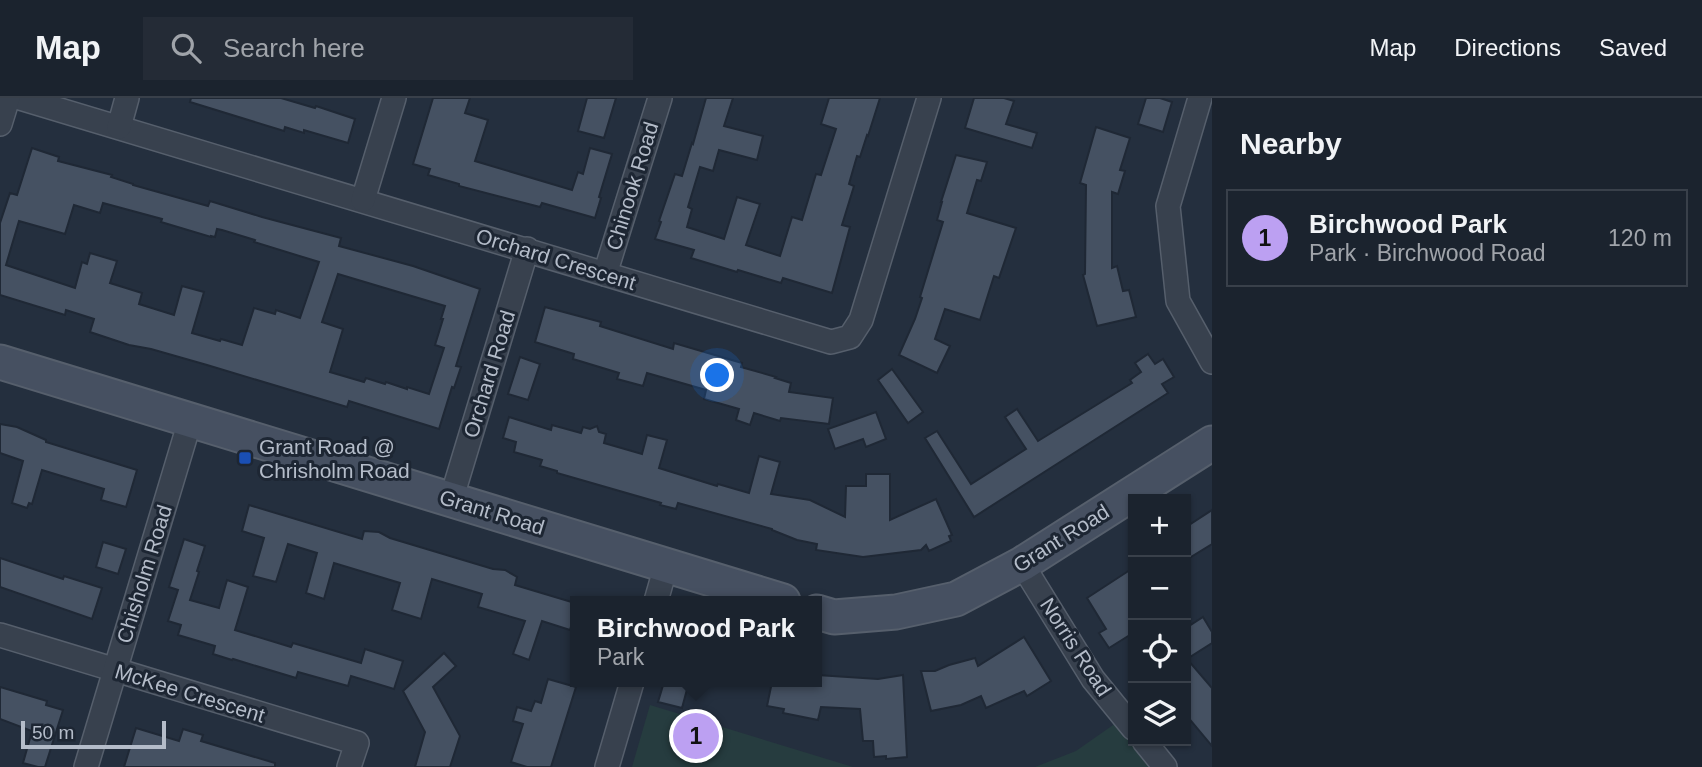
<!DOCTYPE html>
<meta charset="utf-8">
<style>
:root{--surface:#1b232e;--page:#242b36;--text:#f1f3f6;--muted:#a0a4aa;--line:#39404a;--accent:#bca0f2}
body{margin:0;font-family:Arial,sans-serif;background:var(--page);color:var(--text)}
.controls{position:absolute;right:21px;bottom:21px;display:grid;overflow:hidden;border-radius:0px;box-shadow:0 2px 5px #0004}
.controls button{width:63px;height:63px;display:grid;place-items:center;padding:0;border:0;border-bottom:2px solid var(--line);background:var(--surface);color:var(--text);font:35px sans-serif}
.scale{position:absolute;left:21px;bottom:18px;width:145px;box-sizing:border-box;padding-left:7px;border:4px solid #b4bcc9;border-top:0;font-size:19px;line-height:24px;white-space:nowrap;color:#b4bcc9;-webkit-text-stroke:5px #1d2633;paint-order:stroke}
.you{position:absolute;left:718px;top:278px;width:24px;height:24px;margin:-18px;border:5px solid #fff;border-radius:50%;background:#1a73e8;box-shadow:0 0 0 10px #1a73e833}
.badge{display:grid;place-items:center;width:46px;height:46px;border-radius:50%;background:var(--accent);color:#111;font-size:23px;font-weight:700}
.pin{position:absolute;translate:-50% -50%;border:4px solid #fff;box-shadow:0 2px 7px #0006}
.popup{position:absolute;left:570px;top:498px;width:252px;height:91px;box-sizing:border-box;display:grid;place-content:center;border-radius:0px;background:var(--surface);filter:drop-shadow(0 2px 5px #0005);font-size:23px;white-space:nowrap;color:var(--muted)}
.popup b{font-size:26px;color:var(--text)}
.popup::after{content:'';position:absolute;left:50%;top:100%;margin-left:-14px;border:14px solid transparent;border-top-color:var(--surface)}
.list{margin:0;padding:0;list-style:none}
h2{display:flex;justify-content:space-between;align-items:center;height:91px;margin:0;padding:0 28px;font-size:30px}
h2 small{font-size:23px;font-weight:400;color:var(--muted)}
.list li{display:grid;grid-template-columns:46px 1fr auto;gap:21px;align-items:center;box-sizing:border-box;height:98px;margin:0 14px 14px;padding:0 14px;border:2px solid var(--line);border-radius:0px}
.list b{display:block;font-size:26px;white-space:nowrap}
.list p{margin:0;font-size:23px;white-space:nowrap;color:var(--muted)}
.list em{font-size:23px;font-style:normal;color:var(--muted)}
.icon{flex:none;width:38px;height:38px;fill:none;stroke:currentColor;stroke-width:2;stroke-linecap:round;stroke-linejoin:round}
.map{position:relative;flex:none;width:1212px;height:669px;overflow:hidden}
header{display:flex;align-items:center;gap:42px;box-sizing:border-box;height:98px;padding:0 35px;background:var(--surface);border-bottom:2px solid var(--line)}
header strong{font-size:33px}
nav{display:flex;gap:38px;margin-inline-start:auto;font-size:24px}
.search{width:490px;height:63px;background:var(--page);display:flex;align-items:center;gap:18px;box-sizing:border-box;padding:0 24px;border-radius:0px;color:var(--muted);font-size:26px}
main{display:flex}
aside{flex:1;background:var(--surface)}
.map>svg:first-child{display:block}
.green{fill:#263c3f}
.building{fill:#455162;stroke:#1f2835;stroke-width:2;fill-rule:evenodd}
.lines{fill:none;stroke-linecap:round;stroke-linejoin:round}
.street-casing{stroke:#565f6c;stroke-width:26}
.secondary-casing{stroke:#565f6c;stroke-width:37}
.street{stroke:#38414e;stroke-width:23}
.secondary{stroke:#465061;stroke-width:33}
.transit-dot{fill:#1a4fb4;stroke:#1d2633;stroke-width:2.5}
.labels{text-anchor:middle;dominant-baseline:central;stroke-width:6;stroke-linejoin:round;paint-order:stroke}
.street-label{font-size:21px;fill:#b4bcc9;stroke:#1d2633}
.poi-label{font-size:21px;fill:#b4bcc9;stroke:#1d2633;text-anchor:start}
</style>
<header>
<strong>Map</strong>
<div class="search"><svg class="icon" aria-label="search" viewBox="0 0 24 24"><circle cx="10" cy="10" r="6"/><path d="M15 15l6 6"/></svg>Search here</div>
<nav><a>Map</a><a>Directions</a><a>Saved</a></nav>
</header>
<main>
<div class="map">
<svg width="1212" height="669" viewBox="0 0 1212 669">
<rect width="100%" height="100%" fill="#242f3e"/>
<!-- green -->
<g class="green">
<path d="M650,607L853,669H632Z"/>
<path d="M1116,625L1150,669H1035L1076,653Z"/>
</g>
<!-- building -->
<g class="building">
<path d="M191,0H281L315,10L316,8L355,21L348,45L304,32V35L285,29L284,33L190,4Z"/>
<path d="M433,0H470L465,15L488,22L475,63L572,92L578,74L583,76L590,50L612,56L599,99L601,100L595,120L542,105L540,109L459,88V86L428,77L430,71L413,66Z"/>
<path d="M587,0H616L604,40L578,33Z"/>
<path d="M706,0H733L724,28L763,38L757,62L719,52L713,73L700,69L688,109L692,111L687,129L724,141L737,99L760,106L746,147L780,158L792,119L802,122L816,76L821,77L836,31L821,26L829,0H880L868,38L867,37L860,59L857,58L849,86L854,88L842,127L850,129L832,195L783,180L781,185L738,172L737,174L691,160L694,152L655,141L661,124L659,123L675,76L682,78L692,45L693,46Z"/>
<path d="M974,0H1004L1014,3L1006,26L1037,35L1032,50L965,30Z"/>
<path d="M1146,0H1160L1172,4L1163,34L1138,26Z"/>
<path d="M1096,29L1130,40L1120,72L1125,73L1118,96L1112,94V170L1117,168L1123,193L1129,192L1136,219L1097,228L1083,177L1085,176L1086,87L1080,85Z"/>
<path d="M32,50L59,59L58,63L112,77L111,79L133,86V87L208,108L210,103L262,119L341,140L339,148L413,168L480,191L456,268L461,269L454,290L452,289L439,331L349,303L347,309L207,267L151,251L129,247L90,234L94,221L66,212L65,217L0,197V125L10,95L17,97ZM103,105L162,121L161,124L211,139V138L215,139L217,131L222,132L255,142L254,144L319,164L300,220L276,212L275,216L254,210L242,247L221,241L220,243L192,235L204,194L182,188L174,217L139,206L142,195L110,185L117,163L90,155L87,166L82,164L75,190L6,167L19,123L65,136L74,107L100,115ZM338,176L445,208L441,221H443L435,247L444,250L429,296L407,289V291L386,284L385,286L366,280L364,284L330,274L343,231L322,224Z"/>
<path d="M956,57L987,64L981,83L977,82L967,115L1016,130L999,180L994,178L980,222L945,211L935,241L950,248L937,275L899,257L915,221L922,200L920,199L943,124L937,122L942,104H941Z"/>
<path d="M545,209L601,224L600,228L673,251L674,245L742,265L741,269L776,279L775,280L791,285L789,294L833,300L829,326L781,320L780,323L754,315L750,327L736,322L739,311L704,301L706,292L647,275L643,288L617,281L619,275L573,261L574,256L535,244Z"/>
<path d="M1148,256L1155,266L1163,261L1174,279L1162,286L1168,295L974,419L925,340L937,333L971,386L1026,351L1005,319L1017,311L1038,343L1132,285L1130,282L1141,274L1135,265Z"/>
<path d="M520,259L540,266L528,302L508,296Z"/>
<path d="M892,271L923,314L908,325L878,282Z"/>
<path d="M876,314L886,341L866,349L863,341L835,351L828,331Z"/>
<path d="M509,319L551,332L552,327L581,335L583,329L590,331L597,328L599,334L606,336L604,345L642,356L647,337L667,342L659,370L717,388L718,386L749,395L759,358L780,364L771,396L810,402L845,419L846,388H866V376H890V422L936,401L952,437L949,438L951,443L929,453L926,447L921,452L863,459L816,452L817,446L797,442L772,432V431L678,405L676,411L660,407L661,405L557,375V373L540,368L542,362L514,354L516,344L503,340Z"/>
<path d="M0,326L17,329L46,342V344L137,372L126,409L101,402L104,391L42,372L32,406L29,405L27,410L12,405L23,363L0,355Z"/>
<path d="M249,407L362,441L364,433L379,434L390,440L493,471L505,472L517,479L515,487L575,505V515L570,532L542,523L529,562L513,556L525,523L478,509L482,496L432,481L421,521L392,512L400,485L334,465L324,501L306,495L317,455L288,446L276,484L253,478L264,440L242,433Z"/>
<path d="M1212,412V446L1186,462V429Z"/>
<path d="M184,441L205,448L197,473L199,474L190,502L219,510L227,482L248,489L235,532L291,549L293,545L361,565L365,551L403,563L394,591L351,578L348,588L298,574L296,580L233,561L232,562L213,556L215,548L178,537L181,527L168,523L178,492L169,489Z"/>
<path d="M103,444L126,451L118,476L96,469Z"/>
<path d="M0,460L63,481L64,478L102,490L92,521L0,489Z"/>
<path d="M1133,470V535L1109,550L1099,535L1106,531L1087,500Z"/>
<path d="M1203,519L1212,534V545L1187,561L1212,590V648L1186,617V530Z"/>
<path d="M1024,539L1051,583L1027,598L1024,593L986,610L981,598L961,607L931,613L921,573H935L949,567L975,560L978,568Z"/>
<path d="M444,555L456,568L433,589L460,638L450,669H415L425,634L403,593Z"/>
<path d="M817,577L878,581L903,577L907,659L886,661V658L874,659L873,643H863L860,611L821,609L818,622L783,615L784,611L767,608L772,584H817Z"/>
<path d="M548,581L576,589L551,669H527L511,664L523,626L513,623L517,609L531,613L535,603L541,605Z"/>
<path d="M664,584H689L682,610L658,604Z"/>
<path d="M0,589L47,603L46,607L63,612L45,669H38L23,665L32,633L0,621Z"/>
<path d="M136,630L179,643L183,631L203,637L201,643L275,665V669H124Z"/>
</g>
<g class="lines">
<!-- street casing -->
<g class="street-casing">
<g id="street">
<path d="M20,0L831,244L850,239L861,222L929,0"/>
<path d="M1200,0L1168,108L1178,203L1212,264"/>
<path d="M0,26L8,0"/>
<path d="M119,29L127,0"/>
<path d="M363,102L394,0"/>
<path d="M605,176L660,0"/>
<path d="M451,402L527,151"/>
<path d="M1022,466L1093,581L1133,630"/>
<path d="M656,503L666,468"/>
<path d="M0,537L357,645L349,669"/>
<path d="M1144,643L1165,669"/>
<path d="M86,669L190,323"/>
<path d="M607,669L632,584"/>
</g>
</g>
<!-- secondary casing -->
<g class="secondary-casing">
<g id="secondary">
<path d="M0,264L783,503"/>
<path d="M817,514L834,519L896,514L956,501L1022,466L1212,345"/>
</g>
</g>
<!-- street -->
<use href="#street" class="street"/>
<!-- secondary -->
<use href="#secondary" class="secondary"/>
</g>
<!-- markers -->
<rect class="transit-dot" x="238" y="353" width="14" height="14" rx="3.5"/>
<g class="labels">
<!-- street labels -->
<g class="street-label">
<text transform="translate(632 88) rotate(-73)">Chinook Road</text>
<text transform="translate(556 161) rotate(17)">Orchard Crescent</text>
<text transform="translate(489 276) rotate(-73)">Orchard Road</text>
<text transform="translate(492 414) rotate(17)">Grant Road</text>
<text transform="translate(1061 440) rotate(-32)">Grant Road</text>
<text transform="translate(144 476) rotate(-73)">Chisholm Road</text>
<text transform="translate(1076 549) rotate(57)">Norris Road</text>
<text transform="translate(190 595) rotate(17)">McKee Crescent</text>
</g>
<!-- poi labels -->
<g class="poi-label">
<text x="259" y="348">Grant Road @<tspan x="259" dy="24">Chrisholm Road</tspan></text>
</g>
</g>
</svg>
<div class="controls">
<button>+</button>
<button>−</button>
<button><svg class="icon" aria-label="locate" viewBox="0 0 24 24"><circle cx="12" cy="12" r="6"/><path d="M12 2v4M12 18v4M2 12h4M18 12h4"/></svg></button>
<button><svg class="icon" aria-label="layers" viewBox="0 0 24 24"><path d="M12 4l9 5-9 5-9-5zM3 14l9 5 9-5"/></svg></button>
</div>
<div class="scale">50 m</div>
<div class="you"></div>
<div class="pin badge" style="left:696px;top:638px">1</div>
<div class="popup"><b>Birchwood Park</b>Park</div>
</div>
<aside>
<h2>Nearby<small></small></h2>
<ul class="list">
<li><span class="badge">1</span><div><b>Birchwood Park</b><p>Park · Birchwood Road</p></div><em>120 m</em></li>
</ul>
</aside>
</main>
